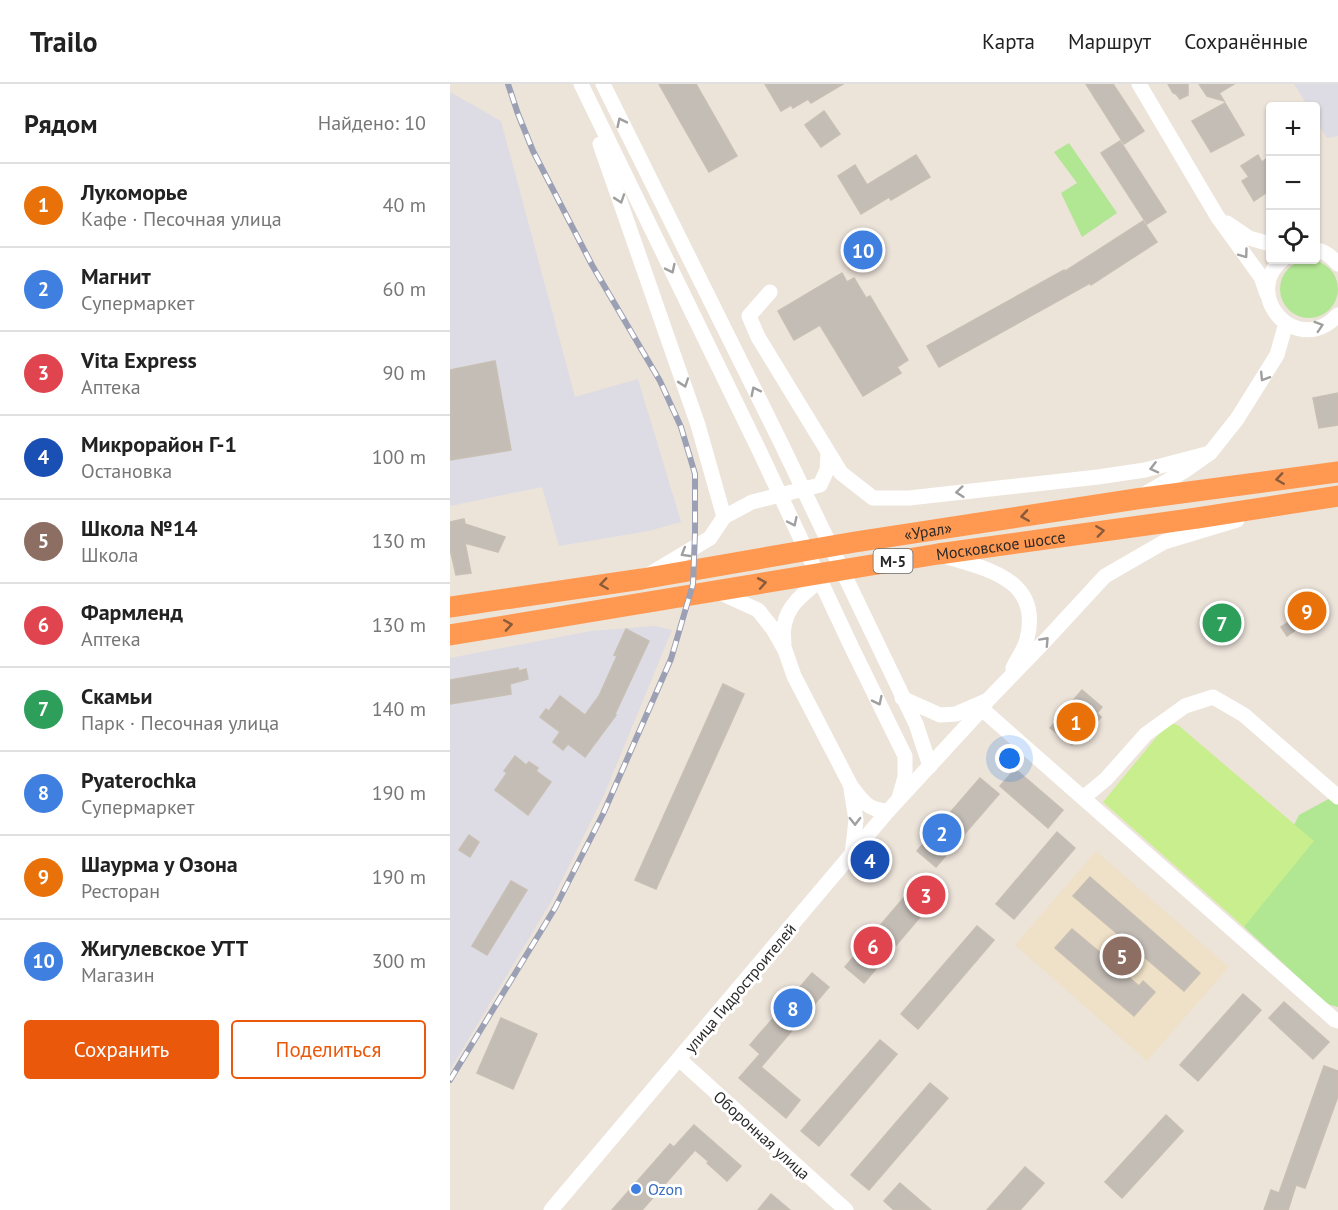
<!DOCTYPE html>
<html lang="ru">
<meta charset="utf-8">
<style>
:root{--surface:#fff;--page:#f6f6f6;--text:#222;--muted:#767676;--line:#e0e0e0;--accent:#ea580c}
body{margin:0;font-family:"PT Sans",sans-serif;background:var(--page);color:var(--text)}
.controls{position:absolute;right:18px;top:18px;display:grid;overflow:hidden;border-radius:6px;box-shadow:0 2px 4px #0004}
.controls button{width:54px;height:54px;display:grid;place-items:center;padding:0;border:0;border-bottom:2px solid var(--line);background:var(--surface);color:var(--text);font:30px sans-serif}
.you{position:absolute;left:560px;top:675px;width:21px;height:21px;margin:-15px;border:4px solid #fff;border-radius:50%;background:#1a73e8;box-shadow:0 0 0 9px #1a73e833}
.badge{display:grid;place-items:center;width:39px;height:39px;border-radius:50%;background:var(--accent);color:#fff;font-size:20px;font-weight:700}
.pin{position:absolute;translate:-50% -50%;border:3px solid #fff;box-shadow:0 2px 6px #0006}
.list{margin:0;padding:0;list-style:none}
h2{display:flex;justify-content:space-between;align-items:center;height:78px;margin:0;padding:0 24px;font-size:26px}
h2 small{font-size:20px;font-weight:400;color:var(--muted)}
.list li{display:grid;grid-template-columns:39px 1fr auto;gap:18px;align-items:center;box-sizing:border-box;height:84px;padding:0 24px;border-top:2px solid var(--line)}
.list b{display:block;font-size:22px;white-space:nowrap}
.list p{margin:0;font-size:20px;white-space:nowrap;color:var(--muted)}
.list em{font-size:20px;font-style:normal;color:var(--muted)}
.actions{display:flex;gap:12px;padding:18px 24px}
.actions a{flex:1;padding:14px 0;border:2px solid var(--accent);border-radius:6px;text-align:center;font-size:21px;color:var(--accent)}
.actions .main{background:var(--accent);color:#fff}
.icon{flex:none;width:33px;height:33px;fill:none;stroke:currentColor;stroke-width:2;stroke-linecap:round;stroke-linejoin:round}
.map{position:relative;flex:none;width:888px;height:1126px;overflow:hidden}
header{display:flex;align-items:center;gap:36px;box-sizing:border-box;height:84px;padding:0 30px;background:var(--surface);border-bottom:2px solid var(--line)}
header strong{font-size:28px}
nav{display:flex;gap:33px;margin-inline-start:auto;font-size:21px}
main{display:flex}
aside{flex:1;background:var(--surface)}
.map>svg:first-child{display:block}
.industrial{fill:#dddbe4}
.education{fill:#efe1c7}
.green{fill:#b1e692}
.pitch{fill:#c8ee8d}
.building{fill:#c4bdb6;stroke:#c7bfb3;stroke-width:1.5}
.lines{fill:none;stroke-linecap:round;stroke-linejoin:round}
.minor{stroke:#fff;stroke-width:15}
.highway{stroke:#ff9851;stroke-width:21}
.rail-casing{stroke:#9ca0b4;stroke-width:6}
.rail{stroke:#fff;stroke-width:4;stroke-dasharray:11;stroke-linecap:butt}
.oneway{stroke:#9f9f9f}
.oneway2{stroke:#895b3b}
.shop-dot{fill:#3f7fe0;stroke:#fff;stroke-width:2}
.labels{text-anchor:middle;dominant-baseline:central;stroke-width:6;stroke-linejoin:round;paint-order:stroke}
.shield{fill:#fff;stroke:#696969;stroke-width:1.5}
.shield-label{font-size:15px;font-weight:bold;fill:#292929}
.street-label{font-size:16px;fill:#292929;stroke:#fff}
.shop-label{font-size:16px;fill:#366cbe;stroke:#fff;text-anchor:start}
</style>
<header>
<strong>Trailo</strong>
<nav><a>Карта</a><a>Маршрут</a><a>Сохранённые</a></nav>
</header>
<main>
<aside>
<h2>Рядом<small>Найдено: 10</small></h2>
<ul class="list">
<li><span class="badge" style="background:#e8710a">1</span><div><b>Лукоморье</b><p>Кафе · Песочная улица</p></div><em>40 m</em></li>
<li><span class="badge" style="background:#3f7fe0">2</span><div><b>Магнит</b><p>Супермаркет</p></div><em>60 m</em></li>
<li><span class="badge" style="background:#e0444e">3</span><div><b>Vita Express</b><p>Аптека</p></div><em>90 m</em></li>
<li><span class="badge" style="background:#1a4fb4">4</span><div><b>Микрорайон Г-1</b><p>Остановка</p></div><em>100 m</em></li>
<li><span class="badge" style="background:#8d6e63">5</span><div><b>Школа №14</b><p>Школа</p></div><em>130 m</em></li>
<li><span class="badge" style="background:#e0444e">6</span><div><b>Фармленд</b><p>Аптека</p></div><em>130 m</em></li>
<li><span class="badge" style="background:#2e9e5b">7</span><div><b>Скамьи</b><p>Парк · Песочная улица</p></div><em>140 m</em></li>
<li><span class="badge" style="background:#3f7fe0">8</span><div><b>Pyaterochka</b><p>Супермаркет</p></div><em>190 m</em></li>
<li><span class="badge" style="background:#e8710a">9</span><div><b>Шаурма у Озона</b><p>Ресторан</p></div><em>190 m</em></li>
<li><span class="badge" style="background:#3f7fe0">10</span><div><b>Жигулевское УТТ</b><p>Магазин</p></div><em>300 m</em></li>
</ul>
<div class="actions"><a class="main">Сохранить</a><a>Поделиться</a></div>
</aside>
<div class="map">
<svg width="888" height="1126" viewBox="0 0 888 1126">
<rect width="100%" height="100%" fill="#ece3d9"/>
<!-- industrial -->
<g class="industrial">
<path d="M844,0H888V52L877,54L866,36V22H858Z"/>
<path d="M0,8L51,37L125,313L188,295L231,438L198,447L109,462L92,403L0,422Z"/>
<path d="M205,542L222,546L154,711L102,816L0,986V574L141,547Z"/>
</g>
<!-- education -->
<path class="education" d="M646,767L779,883L697,977L565,861Z"/>
<!-- green -->
<g class="green">
<path d="M619,59L667,129L632,153L611,109L627,99L604,68Z"/>
<circle cx="859" cy="205" r="29"/>
<circle cx="772" cy="540" r="13"/>
<path d="M886,711L888,713V923L877,920L794,843L849,731Z"/>
</g>
<!-- pitch -->
<path class="pitch" d="M718,639L728,641L864,757L794,843L653,718Z"/>
<!-- building -->
<g class="building">
<path d="M209,0H246L287,72L259,88Z"/>
<path d="M315,0H393L361,19L358,15L343,24L341,21L331,27Z"/>
<path d="M636,0H663L694,47L674,60Z"/>
<path d="M718,0H738V11L730,15L726,10L723,9Z"/>
<path d="M749,0H784L769,9L774,17L757,12Z"/>
<path d="M775,19L794,51L761,68L742,37Z"/>
<path d="M374,27L390,50L371,63L355,41Z"/>
<path d="M670,57L716,128L697,140L651,69Z"/>
<path d="M466,71L480,93L441,116L439,113L411,130L388,92L405,81L417,101Z"/>
<path d="M808,71L812,78L820,72V106L804,117L792,97L799,93L791,82Z"/>
<path d="M693,137L707,158L641,201L640,199L489,283L477,262L614,186V188Z"/>
<path d="M392,189L397,198L404,194L416,214L420,212L458,276L447,283L451,289L413,312L370,241L344,256L328,227Z"/>
<path d="M45,277L61,366L0,376V286Z"/>
<path d="M888,309V341L869,344L863,314Z"/>
<path d="M14,435L15,440L55,453L48,468L15,459L21,489L6,491L0,465V438Z"/>
<path d="M860,518L866,528L855,535L848,525Z"/>
<path d="M844,534L850,543L837,552L831,543Z"/>
<path d="M176,545L199,557L165,630L166,631L135,673L118,660L113,666L103,658L110,648L90,633L96,625L99,627L110,612L135,631L149,612L167,572L164,571Z"/>
<path d="M68,584L69,587L76,585L78,595L60,600L61,610L0,620V596Z"/>
<path d="M273,600L294,610L206,805L185,796Z"/>
<path d="M632,606L652,623L647,629L651,633L630,659L626,656L622,661L600,644Z"/>
<path d="M65,672L76,681L79,678L88,684L86,687L101,698L78,731L45,706L57,689L54,687Z"/>
<path d="M565,685L613,726L598,744L550,702Z"/>
<path d="M530,694L549,710L486,783L467,767Z"/>
<path d="M607,748L625,764L564,835L546,820Z"/>
<path d="M19,751L29,758L20,773L9,766Z"/>
<path d="M473,791L492,807L414,899L395,883Z"/>
<path d="M640,793L750,889L734,907L686,866L669,885L689,902L693,897L705,908L684,932L605,864L622,845L653,871L670,852L623,812Z"/>
<path d="M61,797L77,806L37,871L22,862Z"/>
<path d="M527,842L544,856L468,945L451,930Z"/>
<path d="M362,889L379,903L311,983L350,1016L336,1034L289,994L310,970L300,961Z"/>
<path d="M793,910L811,926L748,997L730,981Z"/>
<path d="M834,918L879,958L863,975L819,934Z"/>
<path d="M51,934L87,950L63,1005L27,989Z"/>
<path d="M430,956L447,970L369,1062L351,1047Z"/>
<path d="M874,982L888,987V1012L855,1104L846,1101L838,1126H814L821,1106L829,1109Z"/>
<path d="M480,999L498,1014L419,1106L401,1091Z"/>
<path d="M716,1031L733,1047L672,1114L655,1098Z"/>
<path d="M244,1041L291,1082L277,1097L257,1079L259,1078L245,1066L192,1126H162L220,1060L224,1063Z"/>
<path d="M575,1083L594,1099L570,1126H537Z"/>
<path d="M450,1099L481,1126H444L434,1117Z"/>
<path d="M321,1110L340,1126H308Z"/>
</g>
<g class="lines">
<!-- minor -->
<g class="minor">
<path d="M131,0L309,366L402,564L455,672V693L449,714"/>
<path d="M153,0L331,359L466,640L480,682"/>
<path d="M689,0L767,132L811,193L817,210"/>
<path d="M150,60L248,341L274,433L260,454L200,490"/>
<path d="M777,139L799,154L820,160"/>
<path d="M866,166C875,167 882,173 888,180"/>
<path d="M832,176C795,207 837,264 877,240C881,238 884,234 888,231"/>
<path d="M320,208L299,232L308,253L391,389L423,414H459L648,393L695,386L760,369"/>
<path d="M693,411L736,386L760,369L787,335L827,271L836,239"/>
<path d="M274,433L302,418L370,401L377,386L378,369"/>
<path d="M494,472C537,485 592,495 577,555C575,565 567,575 563,584"/>
<path d="M266,507L308,526L323,545L335,566L344,592L401,702C413,718 418,726 438,727"/>
<path d="M334,560C329,524 352,511 377,491"/>
<path d="M452,614L490,631L506,630L536,617"/>
<path d="M532,625L885,936L888,937"/>
<path d="M401,705L406,736L402,771"/>
<path d="M633,714L656,695L696,650L735,622L763,613L794,631L888,713"/>
<path d="M229,975L396,1126"/>
<path d="M101,1126L438,727L532,625L537,617L594,558L655,492L714,458L787,436"/>
</g>
<!-- highway -->
<g class="highway">
<path id="s1" d="M0,523L192,495L405,458L686,415L888,388"/>
<path id="s2" d="M0,551L488,470L747,434L888,412"/>
</g>
<!-- rail casing -->
<g class="rail-casing">
<path id="rail" d="M0,996L105,824L153,730L221,575L243,500L245,449V390L231,343L210,297L142,181L83,67L68,30L58,0"/>
</g>
<!-- rail -->
<use href="#rail" class="rail"/>
</g>
<!-- one-way arrows -->
<defs><path id="oneway-chevron" d="M-2-3.5L2.5 0L-2 3.5" fill="none" stroke-width="1.6" stroke-linecap="round" stroke-linejoin="round" transform="scale(1.5)"/></defs>
<g class="oneway">
<use href="#oneway-chevron" transform="translate(171 38) rotate(-116)"/>
<use href="#oneway-chevron" transform="translate(170 115) rotate(71)"/>
<use href="#oneway-chevron" transform="translate(794 170) rotate(54)"/>
<use href="#oneway-chevron" transform="translate(221 185) rotate(64)"/>
<use href="#oneway-chevron" transform="translate(869 242) rotate(-18)"/>
<use href="#oneway-chevron" transform="translate(814 293) rotate(122)"/>
<use href="#oneway-chevron" transform="translate(234 299) rotate(71)"/>
<use href="#oneway-chevron" transform="translate(305 307) rotate(-117)"/>
<use href="#oneway-chevron" transform="translate(704 384) rotate(166)"/>
<use href="#oneway-chevron" transform="translate(510 408) rotate(174)"/>
<use href="#oneway-chevron" transform="translate(343 438) rotate(65)"/>
<use href="#oneway-chevron" transform="translate(235 469) rotate(149)"/>
<use href="#oneway-chevron" transform="translate(595 557) rotate(-47)"/>
<use href="#oneway-chevron" transform="translate(428 617) rotate(64)"/>
<use href="#oneway-chevron" transform="translate(405 737) rotate(89)"/>
</g>
<g class="oneway2">
<use href="#oneway-chevron" transform="translate(830 395) rotate(172)"/>
<use href="#oneway-chevron" transform="translate(575 432) rotate(171)"/>
<use href="#oneway-chevron" transform="translate(650 447) rotate(-8)"/>
<use href="#oneway-chevron" transform="translate(312 499) rotate(-10)"/>
<use href="#oneway-chevron" transform="translate(154 500) rotate(172)"/>
<use href="#oneway-chevron" transform="translate(58 541) rotate(-9)"/>
</g>
<!-- markers -->
<circle class="shop-dot" cx="186" cy="1105" r="6"/>
<g class="labels">
<!-- shield labels -->
<rect class="shield" x="423.5" y="465" width="39" height="24" rx="4.5"/>
<g class="shield-label">
<text x="443" y="477">М-5</text>
</g>
<!-- street labels -->
<g class="street-label">
<text stroke="none"><textPath href="#s1" startOffset="484">«Урал»</textPath></text>
<text stroke="none"><textPath href="#s2" startOffset="558">Московское шоссе</textPath></text>
<text transform="translate(290 904) rotate(-50)">улица Гидростроителей</text>
<text transform="translate(312 1051) rotate(42)">Оборонная улица</text>
</g>
<!-- shop labels -->
<g class="shop-label">
<text x="198" y="1105">Ozon</text>
</g>
</g>
</svg>
<div class="controls">
<button>+</button>
<button>−</button>
<button><svg class="icon" aria-label="locate" viewBox="0 0 24 24"><circle cx="12" cy="12" r="6"/><path d="M12 2v4M12 18v4M2 12h4M18 12h4"/></svg></button>
</div>
<div class="you"></div>
<div class="pin badge" style="left:626px;top:638px;background:#e8710a">1</div>
<div class="pin badge" style="left:492px;top:749px;background:#3f7fe0">2</div>
<div class="pin badge" style="left:476px;top:811px;background:#e0444e">3</div>
<div class="pin badge" style="left:420px;top:776px;background:#1a4fb4">4</div>
<div class="pin badge" style="left:672px;top:872px;background:#8d6e63">5</div>
<div class="pin badge" style="left:423px;top:862px;background:#e0444e">6</div>
<div class="pin badge" style="left:772px;top:539px;background:#2e9e5b">7</div>
<div class="pin badge" style="left:343px;top:924px;background:#3f7fe0">8</div>
<div class="pin badge" style="left:857px;top:527px;background:#e8710a">9</div>
<div class="pin badge" style="left:413px;top:166px;background:#3f7fe0">10</div>
</div>
</main>
